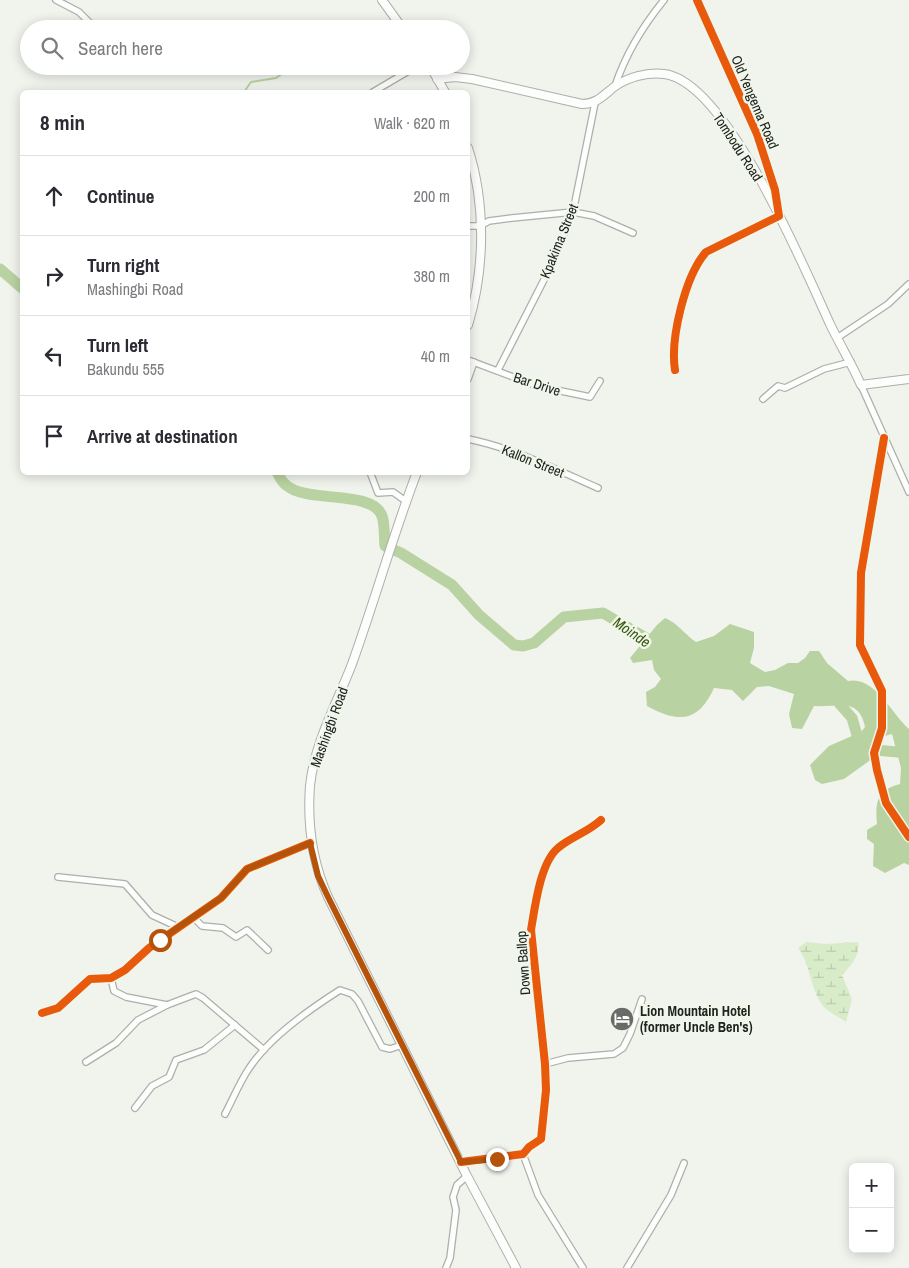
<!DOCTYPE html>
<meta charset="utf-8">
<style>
:root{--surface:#fff;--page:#f7f7f7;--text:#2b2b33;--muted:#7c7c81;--line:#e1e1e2}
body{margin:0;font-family:"Archivo Narrow",sans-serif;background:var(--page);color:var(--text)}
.controls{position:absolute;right:15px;bottom:15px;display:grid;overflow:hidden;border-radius:8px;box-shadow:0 2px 12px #0003}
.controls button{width:45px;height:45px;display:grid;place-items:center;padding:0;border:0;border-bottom:1px solid var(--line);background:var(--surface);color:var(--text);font:25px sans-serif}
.stop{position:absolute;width:15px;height:15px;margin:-11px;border:4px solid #b45309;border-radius:50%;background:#fff}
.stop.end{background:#b45309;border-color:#fff;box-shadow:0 1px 5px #0008}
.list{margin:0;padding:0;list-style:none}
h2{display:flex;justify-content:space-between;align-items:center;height:65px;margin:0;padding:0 20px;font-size:21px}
h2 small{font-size:16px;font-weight:400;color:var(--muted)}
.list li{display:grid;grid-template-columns:32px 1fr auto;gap:15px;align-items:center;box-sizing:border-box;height:80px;padding:0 20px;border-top:1px solid var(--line)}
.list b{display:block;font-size:19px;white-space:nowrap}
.list p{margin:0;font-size:16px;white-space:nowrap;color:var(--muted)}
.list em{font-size:16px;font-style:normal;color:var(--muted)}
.icon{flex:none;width:28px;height:28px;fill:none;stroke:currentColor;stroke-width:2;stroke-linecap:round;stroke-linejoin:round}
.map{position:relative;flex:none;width:909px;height:1268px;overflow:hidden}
.search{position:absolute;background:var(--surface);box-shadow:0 2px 12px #0003;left:20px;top:20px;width:450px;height:55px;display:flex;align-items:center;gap:12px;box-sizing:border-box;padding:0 18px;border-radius:28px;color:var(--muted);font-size:19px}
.panel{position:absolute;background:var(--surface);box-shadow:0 2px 12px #0003;left:20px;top:90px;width:450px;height:385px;border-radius:8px}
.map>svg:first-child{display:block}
.wetland{fill:url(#wetland-marsh)}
.water{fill:#b9d2a1}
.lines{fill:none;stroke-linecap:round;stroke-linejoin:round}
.stream{stroke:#b9d2a1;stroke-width:2}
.river{stroke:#b9d2a1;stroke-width:11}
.minor-casing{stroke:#acafaa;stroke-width:8}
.major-casing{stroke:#acafaa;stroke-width:10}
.minor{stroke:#fdfdfc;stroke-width:5.5}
.major{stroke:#fdfdfc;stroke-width:8}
.cycleway-casing{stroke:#f0f7ea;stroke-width:11}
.cycleway{stroke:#e8590c;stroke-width:8}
.route{stroke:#b45309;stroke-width:6}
.labels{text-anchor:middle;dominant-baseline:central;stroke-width:5;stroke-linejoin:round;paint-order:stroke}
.street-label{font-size:14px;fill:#20221e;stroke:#f0f7ea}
.poi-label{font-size:14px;font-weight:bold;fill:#20221e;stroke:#f0f7ea;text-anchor:start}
.water-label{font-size:15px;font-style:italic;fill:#38570f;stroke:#f0f7ea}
</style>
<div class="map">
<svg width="909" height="1268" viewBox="0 0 909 1268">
<defs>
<pattern id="wetland-marsh" width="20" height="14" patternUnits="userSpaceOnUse" patternTransform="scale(1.25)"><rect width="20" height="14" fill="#d9ecc9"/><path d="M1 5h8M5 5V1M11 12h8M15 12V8" fill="none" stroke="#bacaac"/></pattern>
</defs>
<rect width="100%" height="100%" fill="#f0f4ed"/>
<!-- wetland -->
<path class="wetland" d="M806,942L825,944L858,942C861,954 850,967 842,975L852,999L846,1022C839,1017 828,1012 823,1006C810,989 811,965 798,948Z"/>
<!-- water -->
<path class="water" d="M665,618C678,623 684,634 696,642L714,636L730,624L754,632V648L750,663L765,672L775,670L788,663H798L805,658L810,651H819L827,663L848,681C874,675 892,714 909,729V865L904,863L885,873L873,866L874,844L867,839V830L877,824C875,802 877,790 900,784L901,768L892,734L881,737L876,756L844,779L822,784L815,780L810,765L829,746L861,732L865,727C859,696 836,708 814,706L802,729L792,728L789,714L794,694L769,686L757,687L743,701L732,690L714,688C698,723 678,723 647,706L646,692L655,687L661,679L654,670L652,660L633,663L630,658L657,625Z"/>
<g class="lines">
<!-- stream -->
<path class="stream" d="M244,92L251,82L276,78L283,73"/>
<!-- river -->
<g class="river">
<path d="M0,269L22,288"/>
<path d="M277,472C279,476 282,482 286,485C307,504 372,489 382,516C385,524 384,537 385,546L401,553L452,585L479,615L514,645L523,646L534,643L564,617L603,613L646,638L658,649"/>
<path d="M831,694L852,718L861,749L868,753L875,750L909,753"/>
</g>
<!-- minor casing -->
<g class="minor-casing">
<g id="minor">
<path d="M56,0L79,12L96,29"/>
<path d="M615,86C626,53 642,27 664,0"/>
<path d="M373,92L417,66"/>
<path d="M468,226H480L489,221L512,218L573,212L594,216L633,233"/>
<path d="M837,338L888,304L909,284"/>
<path d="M468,360L537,386L590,397L600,381"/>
<path d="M498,370L550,268L573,212L595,103"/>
<path d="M675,370C670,339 685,276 706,252L779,216L775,190L757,134L697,0"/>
<path d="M468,379L474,362"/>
<path d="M861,385L909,492"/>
<path d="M763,399L778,386L785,388L824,369L851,362"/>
<path d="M884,438L861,573L860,645L882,691V728L874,753L877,770L886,803L909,837"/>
<path d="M468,439C513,448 555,469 598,488"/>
<path d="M370,472L378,493L393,492L407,502"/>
<path d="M58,877L125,884L152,915L178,927"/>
<path d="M193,917L202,926L223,928L236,937L247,930L268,950"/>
<path d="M111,978L114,991L126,997L167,1005L196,994L203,998L264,1050"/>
<path d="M42,1013L58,1008L90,979L111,978L125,970L149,948L221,898L247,869L310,843"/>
<path d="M86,1062L116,1043L138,1020L167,1005"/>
<path d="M545,1064L568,1058L614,1054L623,1048L630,1034L642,999"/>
<path d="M135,1108L152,1086L169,1077L176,1060L204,1050L235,1025"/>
<path d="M225,1114C233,1099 240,1081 250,1067C270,1037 310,1009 340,990L352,994L358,1001L382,1047L390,1049L402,1045"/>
<path d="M523,1154L538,1195L583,1268"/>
<path d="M461,1162L523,1154L529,1147L541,1139L546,1090L545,1064L531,930C535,907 540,863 558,848C571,837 588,832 601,820"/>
<path d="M446,1268L450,1258L456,1210L453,1197L457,1185L467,1176"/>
<path d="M627,1268L671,1195L684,1163"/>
</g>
</g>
<!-- major casing -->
<g class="major-casing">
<g id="major">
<path d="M382,0L403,29"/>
<path d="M430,66L445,92"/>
<path d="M437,79L455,77L472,79L582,104C596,104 603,96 614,87C628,77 647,72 664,74C727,81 805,270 830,324C840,345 852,364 861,385L909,379"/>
<path d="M468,148C486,204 485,269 468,325"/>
<path d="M417,472C393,535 375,600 352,664C337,703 314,744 310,786C307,826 312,861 328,897L467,1176L516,1268"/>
</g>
</g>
<!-- minor -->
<use href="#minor" class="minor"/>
<!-- major -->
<use href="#major" class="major"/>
<!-- cycleway casing -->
<g class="cycleway-casing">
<g id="cycleway">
<path d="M675,370C670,339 685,276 706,252L779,216L775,190L757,134L697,0"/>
<path d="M884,438L861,573L860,645L882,691V728L874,753L877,770L886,803L909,837"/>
<path d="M42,1013L58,1008L90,979L111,978L125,970L149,948L221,898L247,869L310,843"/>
<path d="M461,1162L523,1154L529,1147L541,1139L546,1090L545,1064L531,930C535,907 540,863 558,848C571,837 588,832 601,820"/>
</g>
</g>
<!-- cycleway -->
<use href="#cycleway" class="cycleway"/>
</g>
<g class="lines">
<!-- route -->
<path class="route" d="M160,940L221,898L247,869L310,843L318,876L328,897L461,1162L497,1159"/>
</g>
<!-- icons -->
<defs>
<g id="hotel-disc" transform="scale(1.25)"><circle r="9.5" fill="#696c66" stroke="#f0f7ea"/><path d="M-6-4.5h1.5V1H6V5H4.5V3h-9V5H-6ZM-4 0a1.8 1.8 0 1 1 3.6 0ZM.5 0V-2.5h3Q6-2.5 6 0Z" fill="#fff"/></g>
</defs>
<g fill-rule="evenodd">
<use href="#hotel-disc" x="622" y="1019"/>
</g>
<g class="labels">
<!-- street labels -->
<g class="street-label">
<text transform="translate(755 102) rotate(67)">Old Yengema Road</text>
<text transform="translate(738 147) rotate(57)">Tombodu Road</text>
<text transform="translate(559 241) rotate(-68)">Kpakima Street</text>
<text transform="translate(537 384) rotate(18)">Bar Drive</text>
<text transform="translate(533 461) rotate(22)">Kallon Street</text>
<text transform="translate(329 727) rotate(-70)">Mashingbi Road</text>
<text transform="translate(523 963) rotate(-94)">Down Ballop</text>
</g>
<!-- poi labels -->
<g class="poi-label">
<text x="640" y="1011">Lion Mountain Hotel<tspan x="640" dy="16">(former Uncle Ben's)</tspan></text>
</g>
<!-- water labels -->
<g class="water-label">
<text transform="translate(632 632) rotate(34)">Moinde</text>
</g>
</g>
</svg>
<div class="controls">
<button>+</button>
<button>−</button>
</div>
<div class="stop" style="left:160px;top:940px"></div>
<div class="stop end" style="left:497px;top:1159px"></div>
<div class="search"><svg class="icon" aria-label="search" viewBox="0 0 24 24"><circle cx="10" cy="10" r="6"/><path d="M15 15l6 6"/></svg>Search here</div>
<section class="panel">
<h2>8 min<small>Walk · 620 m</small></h2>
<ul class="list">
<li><svg class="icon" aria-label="ahead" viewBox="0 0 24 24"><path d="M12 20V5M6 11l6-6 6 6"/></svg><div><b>Continue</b></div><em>200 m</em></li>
<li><svg class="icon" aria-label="right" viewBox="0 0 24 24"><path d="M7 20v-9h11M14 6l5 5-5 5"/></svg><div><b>Turn right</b><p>Mashingbi Road</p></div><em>380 m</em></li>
<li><svg class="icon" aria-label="left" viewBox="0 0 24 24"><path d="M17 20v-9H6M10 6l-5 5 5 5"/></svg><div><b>Turn left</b><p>Bakundu 555</p></div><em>40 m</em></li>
<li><svg class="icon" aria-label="arrive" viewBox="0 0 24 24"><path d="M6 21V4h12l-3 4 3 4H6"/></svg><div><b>Arrive at destination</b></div></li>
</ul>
</section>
</div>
